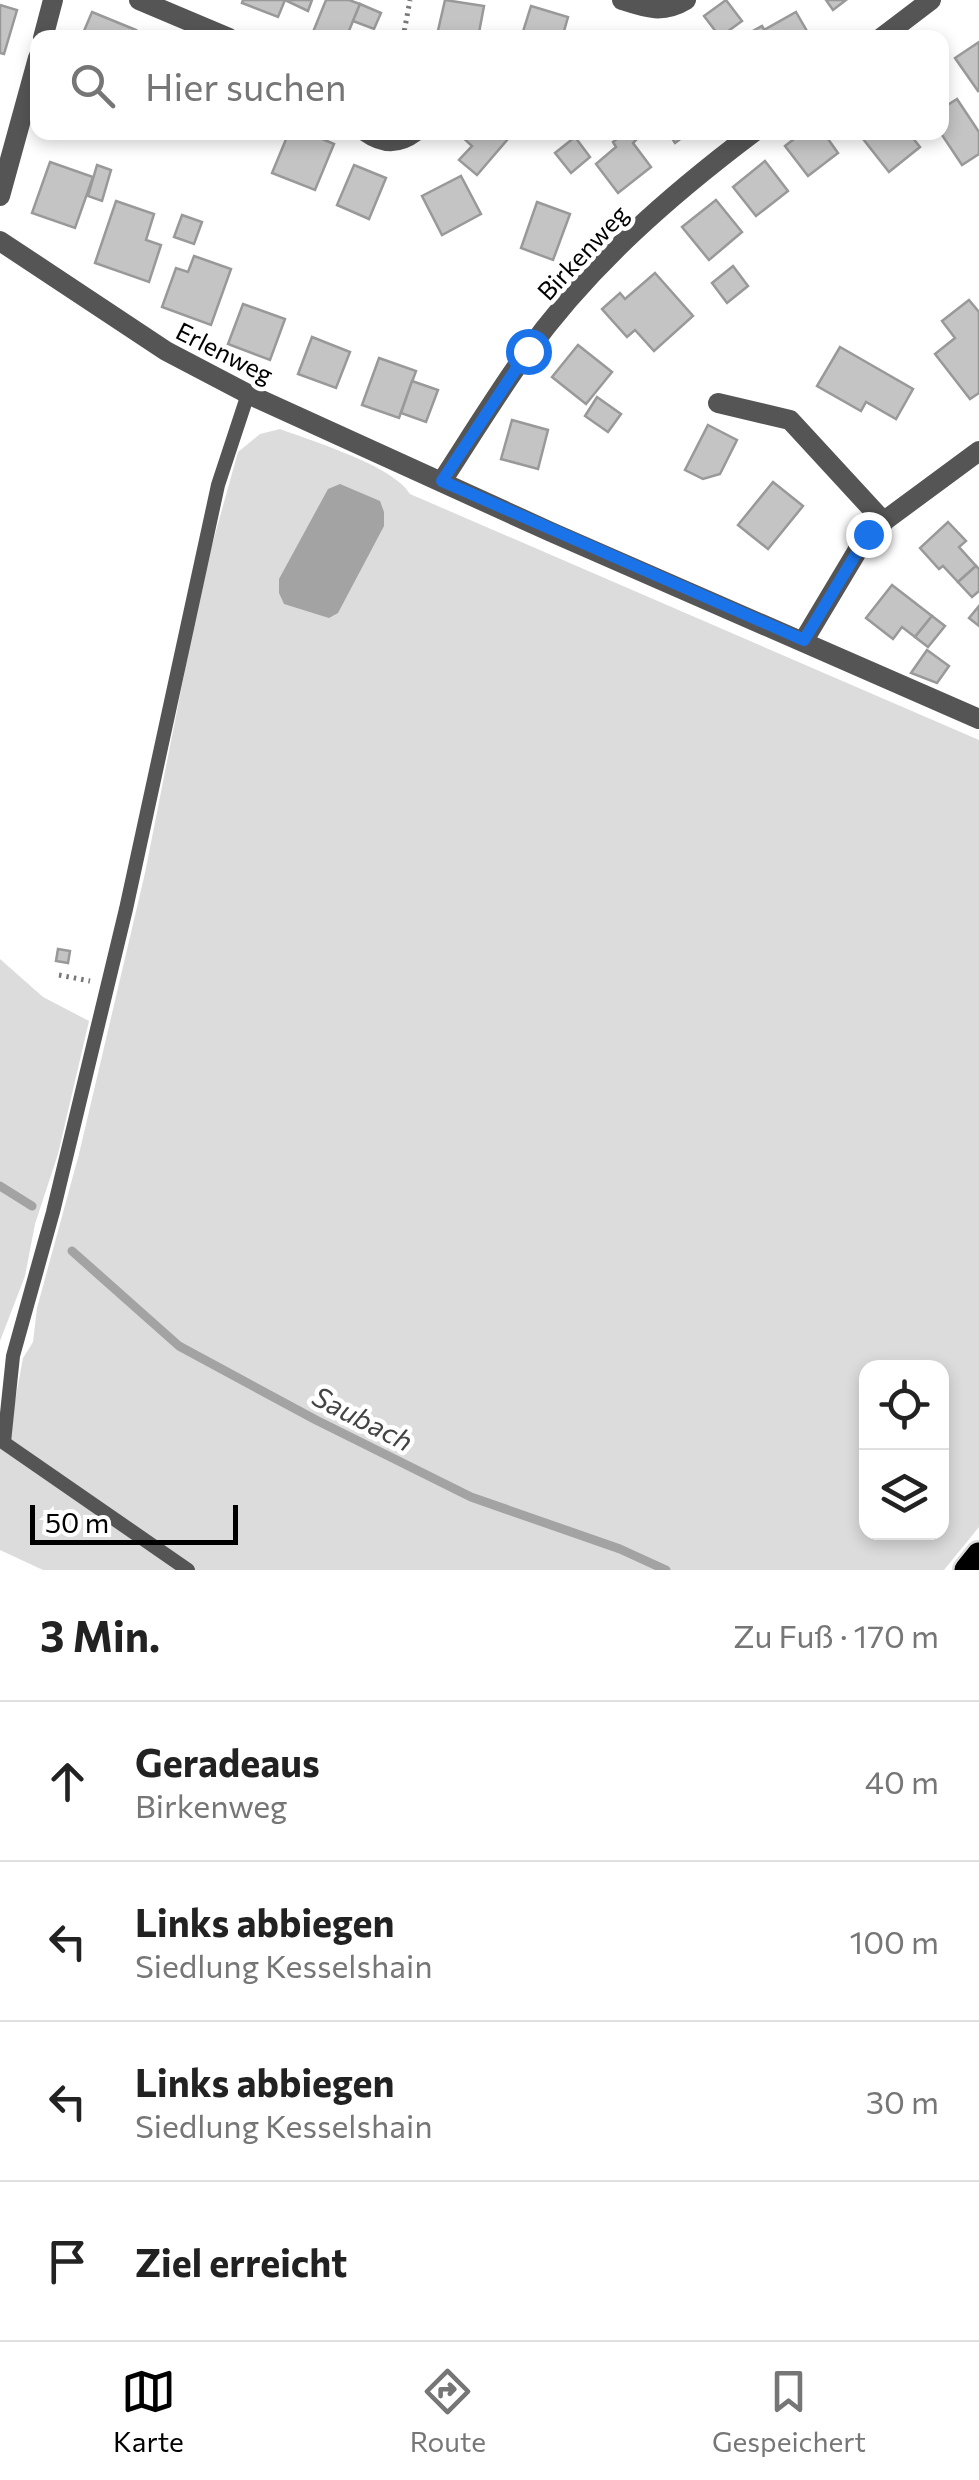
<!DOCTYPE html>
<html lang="de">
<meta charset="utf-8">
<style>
:root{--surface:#fff;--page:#f2f2f2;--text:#222;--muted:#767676;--line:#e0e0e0;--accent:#000}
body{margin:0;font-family:Commissioner,sans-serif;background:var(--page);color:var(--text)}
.controls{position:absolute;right:30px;bottom:30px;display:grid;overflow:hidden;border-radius:20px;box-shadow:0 5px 15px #0003}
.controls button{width:90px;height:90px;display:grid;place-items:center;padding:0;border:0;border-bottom:2px solid var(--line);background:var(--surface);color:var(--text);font:50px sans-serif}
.scale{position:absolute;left:30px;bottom:25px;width:208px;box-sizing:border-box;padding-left:10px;border:5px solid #000;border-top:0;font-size:28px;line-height:35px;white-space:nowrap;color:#000;-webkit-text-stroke:8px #fff;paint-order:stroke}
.stop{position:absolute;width:30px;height:30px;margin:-22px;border:8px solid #1a73e8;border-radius:50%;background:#fff}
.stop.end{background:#1a73e8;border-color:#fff;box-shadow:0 2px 10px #0008}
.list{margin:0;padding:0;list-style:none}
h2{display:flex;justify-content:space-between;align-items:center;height:130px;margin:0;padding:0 40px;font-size:42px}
h2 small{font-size:32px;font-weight:400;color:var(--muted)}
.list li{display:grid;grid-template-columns:65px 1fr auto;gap:30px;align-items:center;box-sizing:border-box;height:160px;padding:0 40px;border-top:2px solid var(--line)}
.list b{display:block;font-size:38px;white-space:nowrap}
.list p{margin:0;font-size:32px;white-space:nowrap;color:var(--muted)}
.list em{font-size:32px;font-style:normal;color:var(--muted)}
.icon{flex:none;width:55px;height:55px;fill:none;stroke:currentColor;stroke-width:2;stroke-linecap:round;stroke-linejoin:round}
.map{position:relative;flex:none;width:979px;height:1570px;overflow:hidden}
.search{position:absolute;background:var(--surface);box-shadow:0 5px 15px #0003;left:30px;right:30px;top:30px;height:110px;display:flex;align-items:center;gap:25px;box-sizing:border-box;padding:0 35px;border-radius:20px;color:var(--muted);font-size:38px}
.sheet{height:770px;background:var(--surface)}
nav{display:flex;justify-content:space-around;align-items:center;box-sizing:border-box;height:140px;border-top:2px solid var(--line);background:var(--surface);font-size:28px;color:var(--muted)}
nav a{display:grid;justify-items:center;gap:5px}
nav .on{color:var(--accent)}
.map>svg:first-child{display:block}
.green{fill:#dcdcdc;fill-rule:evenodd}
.water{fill:#a3a3a3}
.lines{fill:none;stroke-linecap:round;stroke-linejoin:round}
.stream{stroke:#a3a3a3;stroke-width:9}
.building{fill:#c4c4c4;stroke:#999;stroke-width:2.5}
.primary-casing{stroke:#dbdbdb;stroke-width:30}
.path{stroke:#777;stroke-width:5;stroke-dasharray:2.5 5;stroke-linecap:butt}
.service{stroke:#555;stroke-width:14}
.minor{stroke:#555;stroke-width:20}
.primary{stroke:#000;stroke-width:25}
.route{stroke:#1a73e8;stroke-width:12}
.labels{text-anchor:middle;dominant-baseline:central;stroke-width:9;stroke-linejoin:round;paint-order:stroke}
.street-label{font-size:25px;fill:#000;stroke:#fff}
.water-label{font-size:28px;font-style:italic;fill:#444;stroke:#fff}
</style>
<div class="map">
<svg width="979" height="1570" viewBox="0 0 979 1570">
<rect width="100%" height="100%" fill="#fff"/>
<!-- green -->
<g class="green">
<path d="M280,429C312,441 394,466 410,494L979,740V1527L944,1570H43L0,1550V1421L13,1412L23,1358L33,1342L37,1308L79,1154L145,873L204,574L238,452L260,434ZM866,1368H942V1532H866Z"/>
<path d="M0,959L43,997L89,1021L58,1154L35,1224L25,1276L0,1341Z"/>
</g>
<!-- water -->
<path class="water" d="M340,484L380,501L384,512V526L338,613L329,618L284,604L279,593V579L328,489Z"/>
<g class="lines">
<!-- stream -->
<g class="stream">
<path d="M0,1186L32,1206"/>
<path d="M72,1251L179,1346L316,1420L471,1497L620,1549L666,1570"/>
</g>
</g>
<!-- building -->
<g class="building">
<path d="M243,0H285L278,17L242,3Z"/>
<path d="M285,0H312L308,11Z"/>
<path d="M326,0H349L360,4L346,38H326L313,32Z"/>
<path d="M445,0L484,6L478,38L437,35Z"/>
<path d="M726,0L742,21L720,37L704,16Z"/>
<path d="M826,0H846L833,10Z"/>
<path d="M360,4L381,13L374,29L353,21Z"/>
<path d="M0,5L17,10L4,54L0,53Z"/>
<path d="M531,6L568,17L562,38H521Z"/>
<path d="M92,12L136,30L133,38H81Z"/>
<path d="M796,12L811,38H769L764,30Z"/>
<path d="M762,26L769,38H754L751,32Z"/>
<path d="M979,42V90L978,91L955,58Z"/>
<path d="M942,99L946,106L957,99L979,132V154L962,165L940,132Z"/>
<path d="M289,132H306L334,144L315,190L272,173Z"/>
<path d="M457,132H514L477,175L459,160L472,146Z"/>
<path d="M626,132H630L636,140L633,143L651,167L618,193L596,164L616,147L613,142Z"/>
<path d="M668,132H690L675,143Z"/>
<path d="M803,132H823L838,153L808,176L785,146Z"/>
<path d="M863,132H908L920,147L889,172L860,135Z"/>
<path d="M575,137L590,157L571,173L555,153Z"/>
<path d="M765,161L788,191L756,216L733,187Z"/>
<path d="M50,162L93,177L75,228L32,213Z"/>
<path d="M97,165L111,170L102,201L88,196Z"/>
<path d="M354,165L386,178L369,219L337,205Z"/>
<path d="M461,176L481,214L442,235L422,196Z"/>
<path d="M716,200L742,232L709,260L682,227Z"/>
<path d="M116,201L154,214L146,240L161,245L149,282L95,263Z"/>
<path d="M537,202L570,214L553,260L521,248Z"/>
<path d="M182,215L202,222L194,244L174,237Z"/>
<path d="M194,256L231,269L211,325L162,307L176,268L188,272Z"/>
<path d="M733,266L748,286L727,303L712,283Z"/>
<path d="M655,273L693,316L654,351L635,330L627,337L602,309L620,293L625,299Z"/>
<path d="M969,300L979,312V393L970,399L935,354L955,338L942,321Z"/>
<path d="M243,304L285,319L270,360L228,344Z"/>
<path d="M312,337L350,352L336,388L298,374Z"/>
<path d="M578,345L612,372L586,404L552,377Z"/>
<path d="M840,347L913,389L896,419L866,402L861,411L817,386Z"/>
<path d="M379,358L416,371L399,418L362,405Z"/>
<path d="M412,381L438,390L426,422L401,413Z"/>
<path d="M597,397L621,414L608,432L585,416Z"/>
<path d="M512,420L548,430L538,469L501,459Z"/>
<path d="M708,425L737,440L720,474L703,479L685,470Z"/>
<path d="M773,482L803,506L768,549L738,525Z"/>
<path d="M948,522L966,541L959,547L976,566L958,582L943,566L939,569L920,548Z"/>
<path d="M976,566L979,569V591L972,597L958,582Z"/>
<path d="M892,585L932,616L915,637L902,627L893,639L866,618Z"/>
<path d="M979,606V626L969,618Z"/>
<path d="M932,616L945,626L928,647L915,637Z"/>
<path d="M927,650L949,666L937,683L911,673Z"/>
<path d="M58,949L70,951L68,963L56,961Z"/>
</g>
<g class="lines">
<!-- primary casing -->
<g class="primary-casing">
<path id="primary" d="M967,1570L979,1555"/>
</g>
<!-- path -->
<g class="path">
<path d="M403,38L410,0"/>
<path d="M59,975L90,981"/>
</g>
<!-- service -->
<g class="service">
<path d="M0,1440L188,1570"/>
<path d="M4,1442L13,1356L53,1212L126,909L218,485L248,394"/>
</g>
<!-- minor -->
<g class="minor">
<path d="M139,0L229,38"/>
<path d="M622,0C646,8 663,14 686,0"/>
<path d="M43,38L53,0"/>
<path d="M881,38L931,0"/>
<path d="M366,132C383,144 399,144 415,132"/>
<path d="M0,196L38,58"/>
<path d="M0,241L166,351L248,394L551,532L979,719"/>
<path d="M718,403L790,420L884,522"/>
<path d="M442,481C470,438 497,394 527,352C589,266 669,196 754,132"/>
<path d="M804,640L868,533L979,451"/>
</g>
<!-- primary -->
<use href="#primary" class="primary"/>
</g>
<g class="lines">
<!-- route -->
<path class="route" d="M528,351L442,481L804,640L868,534"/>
</g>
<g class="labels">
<!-- street labels -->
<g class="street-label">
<text transform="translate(582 252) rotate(-47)">Birkenweg</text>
<text transform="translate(225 352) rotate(27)">Erlenweg</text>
</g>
<!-- water labels -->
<g class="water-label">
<text transform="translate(363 1418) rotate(27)">Saubach</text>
</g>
</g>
</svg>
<div class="controls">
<button><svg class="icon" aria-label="locate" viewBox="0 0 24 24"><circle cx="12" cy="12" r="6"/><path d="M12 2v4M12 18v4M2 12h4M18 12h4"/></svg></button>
<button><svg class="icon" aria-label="layers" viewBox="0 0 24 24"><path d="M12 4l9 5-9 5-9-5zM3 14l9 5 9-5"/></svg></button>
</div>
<div class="scale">50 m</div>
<div class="stop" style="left:528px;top:351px"></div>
<div class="stop end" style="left:868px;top:534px"></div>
<div class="search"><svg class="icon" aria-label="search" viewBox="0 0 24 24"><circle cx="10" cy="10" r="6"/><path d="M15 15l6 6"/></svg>Hier suchen</div>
</div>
<section class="sheet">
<h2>3 Min.<small>Zu Fuß · 170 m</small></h2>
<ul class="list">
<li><svg class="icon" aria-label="ahead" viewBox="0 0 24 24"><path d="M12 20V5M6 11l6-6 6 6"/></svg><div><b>Geradeaus</b><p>Birkenweg</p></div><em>40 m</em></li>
<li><svg class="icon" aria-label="left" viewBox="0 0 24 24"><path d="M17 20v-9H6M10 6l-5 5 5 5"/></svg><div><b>Links abbiegen</b><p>Siedlung Kesselshain</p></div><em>100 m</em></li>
<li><svg class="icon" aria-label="left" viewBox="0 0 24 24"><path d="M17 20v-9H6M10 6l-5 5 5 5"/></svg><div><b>Links abbiegen</b><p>Siedlung Kesselshain</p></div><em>30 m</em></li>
<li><svg class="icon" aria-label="arrive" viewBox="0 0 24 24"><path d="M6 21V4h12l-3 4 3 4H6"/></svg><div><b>Ziel erreicht</b></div></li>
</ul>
</section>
<nav>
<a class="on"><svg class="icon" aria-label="map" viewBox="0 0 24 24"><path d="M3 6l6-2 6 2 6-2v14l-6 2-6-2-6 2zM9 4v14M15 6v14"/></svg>Karte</a>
<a><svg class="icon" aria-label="directions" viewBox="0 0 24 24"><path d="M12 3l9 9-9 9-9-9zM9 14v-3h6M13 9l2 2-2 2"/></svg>Route</a>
<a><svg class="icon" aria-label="saved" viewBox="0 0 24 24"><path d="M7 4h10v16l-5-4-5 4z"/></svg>Gespeichert</a>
</nav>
